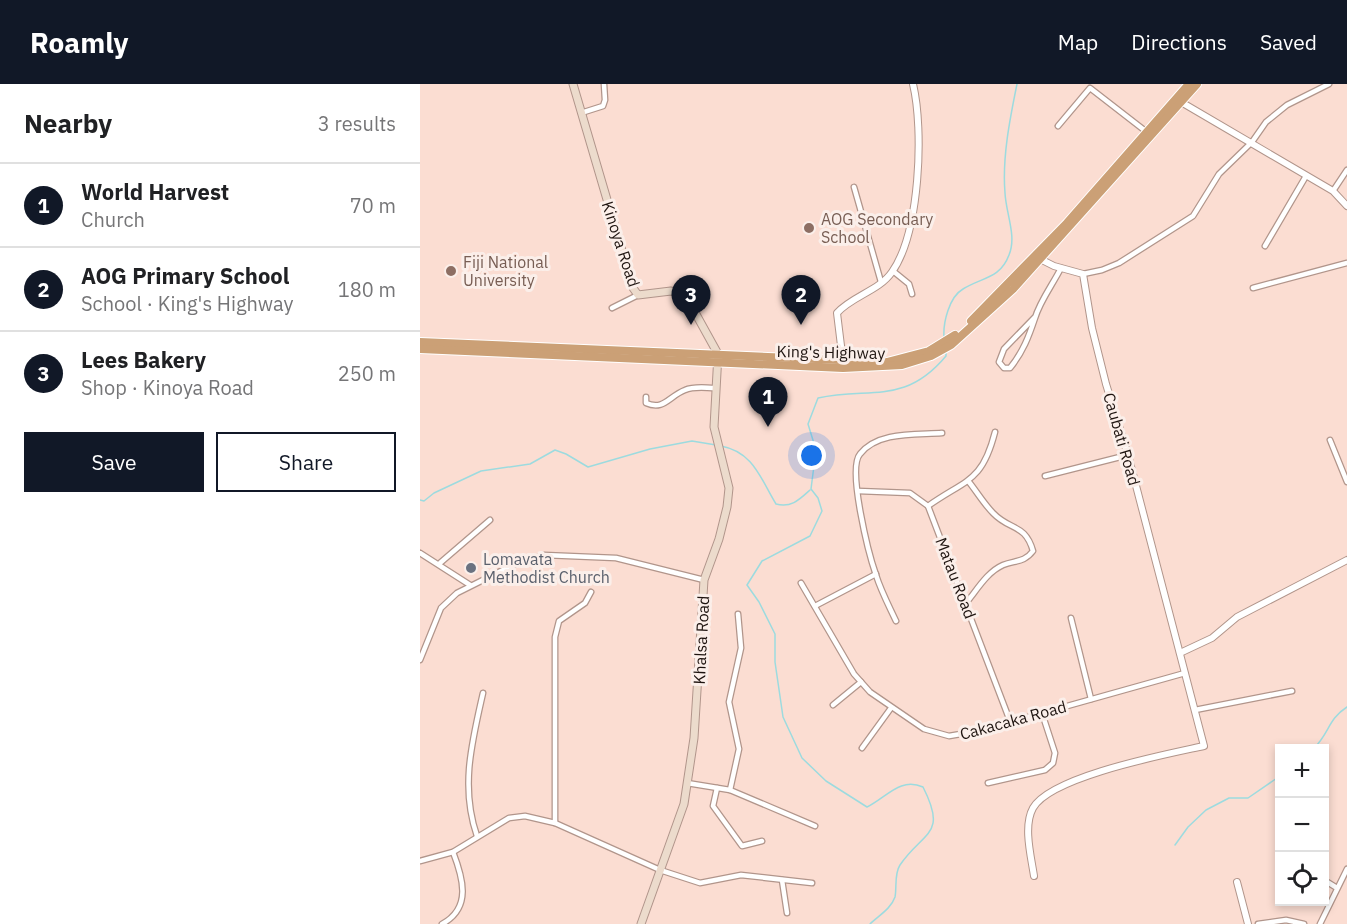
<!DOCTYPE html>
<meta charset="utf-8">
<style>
:root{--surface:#fff;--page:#f6f6f6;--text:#202124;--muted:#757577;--line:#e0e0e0;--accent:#111827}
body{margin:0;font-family:"IBM Plex Sans",sans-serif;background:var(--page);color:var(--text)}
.controls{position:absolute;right:18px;bottom:18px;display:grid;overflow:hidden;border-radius:0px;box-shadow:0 3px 9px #0003}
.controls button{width:54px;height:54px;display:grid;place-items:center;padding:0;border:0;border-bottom:2px solid var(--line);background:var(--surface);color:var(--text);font:30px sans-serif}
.you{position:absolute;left:392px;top:372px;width:21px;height:21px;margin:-15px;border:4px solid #fff;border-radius:50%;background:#1a73e8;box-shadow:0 0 0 9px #1a73e833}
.badge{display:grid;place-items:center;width:39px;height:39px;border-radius:50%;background:var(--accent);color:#fff;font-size:20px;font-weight:700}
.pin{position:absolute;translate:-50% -50px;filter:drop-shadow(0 2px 3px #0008)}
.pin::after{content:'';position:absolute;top:32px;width:21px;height:18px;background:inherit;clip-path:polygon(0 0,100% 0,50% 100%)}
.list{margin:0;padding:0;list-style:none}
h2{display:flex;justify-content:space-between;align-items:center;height:78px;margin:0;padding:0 24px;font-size:26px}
h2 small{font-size:20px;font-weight:400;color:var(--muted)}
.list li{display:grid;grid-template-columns:39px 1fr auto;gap:18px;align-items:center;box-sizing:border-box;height:84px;padding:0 24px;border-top:2px solid var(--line)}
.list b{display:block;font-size:22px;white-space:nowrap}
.list p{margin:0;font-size:20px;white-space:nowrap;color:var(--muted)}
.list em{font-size:20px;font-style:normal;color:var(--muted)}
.actions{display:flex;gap:12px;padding:18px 24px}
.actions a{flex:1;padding:14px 0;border:2px solid var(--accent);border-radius:0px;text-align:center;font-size:21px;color:var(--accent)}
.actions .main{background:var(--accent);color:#fff}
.icon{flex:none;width:33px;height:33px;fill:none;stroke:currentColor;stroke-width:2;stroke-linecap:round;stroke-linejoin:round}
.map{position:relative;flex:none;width:927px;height:840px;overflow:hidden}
header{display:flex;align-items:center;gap:36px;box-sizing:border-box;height:84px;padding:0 30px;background:var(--accent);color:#fff}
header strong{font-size:28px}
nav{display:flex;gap:33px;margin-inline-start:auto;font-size:21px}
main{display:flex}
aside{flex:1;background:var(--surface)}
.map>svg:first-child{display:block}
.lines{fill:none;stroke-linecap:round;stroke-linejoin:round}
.stream{stroke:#9cdbdf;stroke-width:1.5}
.minor-casing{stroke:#b1958b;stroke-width:7}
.tertiary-casing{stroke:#b1958b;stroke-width:8}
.secondary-casing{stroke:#b1958b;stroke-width:9}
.trunk-casing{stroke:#fff;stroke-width:10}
.minor{stroke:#fff;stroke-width:4.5}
.tertiary{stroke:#fff;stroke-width:6}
.secondary{stroke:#ecdbcc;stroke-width:7}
.trunk{stroke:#cba076;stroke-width:8}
.education-dot{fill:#8d6e63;stroke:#fbefea;stroke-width:2}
.worship-dot{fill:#6b7280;stroke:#fbefea;stroke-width:2}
.labels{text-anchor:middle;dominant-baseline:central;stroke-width:6;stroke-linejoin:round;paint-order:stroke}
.education-label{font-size:16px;fill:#785e54;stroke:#fbefea;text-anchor:start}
.street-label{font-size:16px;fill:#1e1410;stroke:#fbefea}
.worship-label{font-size:16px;fill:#5b616d;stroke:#fbefea;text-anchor:start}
</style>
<header>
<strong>Roamly</strong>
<nav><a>Map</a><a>Directions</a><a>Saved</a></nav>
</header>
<main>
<aside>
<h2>Nearby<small>3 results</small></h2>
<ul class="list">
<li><span class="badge">1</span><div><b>World Harvest</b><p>Church</p></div><em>70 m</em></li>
<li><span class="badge">2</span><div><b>AOG Primary School</b><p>School · King's Highway</p></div><em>180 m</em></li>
<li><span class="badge">3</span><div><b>Lees Bakery</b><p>Shop · Kinoya Road</p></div><em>250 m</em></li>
</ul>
<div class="actions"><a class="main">Save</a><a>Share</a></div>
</aside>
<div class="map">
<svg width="927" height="840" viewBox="0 0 927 840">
<rect width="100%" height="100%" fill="#fbddd2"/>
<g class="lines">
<!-- stream -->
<g class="stream">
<path d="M524,253C523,239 529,213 543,205C562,193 580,195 589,171C597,152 586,130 585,109C582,74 590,34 597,0"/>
<path d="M301,362C334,368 341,396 356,420C371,424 379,416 390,406"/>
<path d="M0,416L4,417L14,409L61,387L110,380L135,366L146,370L168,383L230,365L272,357L296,361"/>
<path d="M894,664C909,650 908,635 927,623"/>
<path d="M755,761L768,743L786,726L809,714H828L860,692"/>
<path d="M450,840C458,832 471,825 475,813C477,803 474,790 480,781C503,747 528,752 503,703C480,693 467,713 447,723L406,697L382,674L363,633L355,578V550L339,518L327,501L342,477L390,452L402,427L398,414L391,405L396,366L388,340L398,314C452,303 485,321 526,272V267"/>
</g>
<!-- minor casing -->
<g class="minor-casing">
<g id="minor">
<path d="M161,29L183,22L185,16L184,0"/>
<path d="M638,42L670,4L728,49"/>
<path d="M434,103L461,198"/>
<path d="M913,107L927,86"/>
<path d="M845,162L886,92"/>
<path d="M473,187L489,200L492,210"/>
<path d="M663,190L682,186L699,179L773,132L799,90L832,58L846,38L867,21L909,0"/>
<path d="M833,204L927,179"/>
<path d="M192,224L218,211"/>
<path d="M615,233L584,265L579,278L584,284H590C603,268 609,252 615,234C620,217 633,200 641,184"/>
<path d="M226,313V319C244,327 249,312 265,306C274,302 285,304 295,304"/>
<path d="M910,356L927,398"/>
<path d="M625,392L708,371"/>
<path d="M438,407L490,409L508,422L590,637"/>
<path d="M508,422C546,395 562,399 575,348"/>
<path d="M0,469L50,501"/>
<path d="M20,479L70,436"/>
<path d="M381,499L434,590L450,608L504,645L529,652L558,647L765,589"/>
<path d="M546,519C557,506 567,488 583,481C595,476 604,479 613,467C605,439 590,447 573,429C564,420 557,408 549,398"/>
<path d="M395,522L456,490"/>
<path d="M651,534L671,615"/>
<path d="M476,537C469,522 461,507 456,491C449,471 427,385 440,370C458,347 496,351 522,349"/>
<path d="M0,576L21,524L37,509L91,482L124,471L196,474L284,496"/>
<path d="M413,621L441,598"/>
<path d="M775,626L872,607"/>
<path d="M442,664L471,624"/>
<path d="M267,699L310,706L395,742"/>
<path d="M568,699L625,686L633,679L635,669L622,629"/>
<path d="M297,704L293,722L322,762L342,757"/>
<path d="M310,706L319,665L309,618L321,564L318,530"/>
<path d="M135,739V553L139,537L165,519L171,508"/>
<path d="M57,752C40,703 52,658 63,609"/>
<path d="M0,777L33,768L89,734L105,732L135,739L240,786L280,799L321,791L392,799"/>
<path d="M362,796L367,829"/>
<path d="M904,796L917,804"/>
<path d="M22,840C52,824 43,794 33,768"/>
<path d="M838,840L866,836L884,840"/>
<path d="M900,840L927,785"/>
</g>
</g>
<!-- tertiary casing -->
<g class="tertiary-casing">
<g id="tertiary">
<path d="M761,18L913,107L927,122"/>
<path d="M423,278L417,229C432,212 459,207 472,188C500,148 504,46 493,0"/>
<path d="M760,569L792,554L817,533L927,476"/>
<path d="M614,792C611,772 603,742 613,724C631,692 748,670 784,662L708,371L686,300L672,244L663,190L634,182L616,173"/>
<path d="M817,798L828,840"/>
</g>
</g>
<!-- secondary casing -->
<g class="secondary-casing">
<path id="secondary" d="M153,0L213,204L218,211L251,207L262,211L272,223L298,270L294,343L309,404L307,423L299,455L284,496L274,654L264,720L221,840"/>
</g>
<!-- trunk casing -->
<g class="trunk-casing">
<g id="trunk">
<path d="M551,237L647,139L769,0"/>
<path d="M0,258L467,278L509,267L535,251"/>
<path d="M0,265L423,284L482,281L511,272L531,261L593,205L777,0"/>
</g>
</g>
<!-- minor -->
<use href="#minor" class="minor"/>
<!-- tertiary -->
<use href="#tertiary" class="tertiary"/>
<!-- secondary -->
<use href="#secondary" class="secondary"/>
<!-- trunk -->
<use href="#trunk" class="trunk"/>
</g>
<!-- markers -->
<g class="education-dot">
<circle cx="389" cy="144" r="6"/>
<circle cx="31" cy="187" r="6"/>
</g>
<circle class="worship-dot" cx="51" cy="484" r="6"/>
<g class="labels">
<!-- education labels -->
<g class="education-label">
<text x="401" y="135">AOG Secondary<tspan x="401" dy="18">School</tspan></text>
<text x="43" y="178">Fiji National<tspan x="43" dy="18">University</tspan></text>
</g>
<!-- street labels -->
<g class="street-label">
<text transform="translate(201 160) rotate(72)">Kinoya Road</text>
<text transform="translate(411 268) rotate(1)">King's Highway</text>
<text transform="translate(702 355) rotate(74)">Caubati Road</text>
<text transform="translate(536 494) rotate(69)">Matau Road</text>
<text transform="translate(281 556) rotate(-87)">Khalsa Road</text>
<text transform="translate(593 636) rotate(-15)">Cakacaka Road</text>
</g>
<!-- worship labels -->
<g class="worship-label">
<text x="63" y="475">Lomavata<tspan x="63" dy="18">Methodist Church</tspan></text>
</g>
</g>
</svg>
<div class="controls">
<button>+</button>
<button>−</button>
<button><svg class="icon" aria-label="locate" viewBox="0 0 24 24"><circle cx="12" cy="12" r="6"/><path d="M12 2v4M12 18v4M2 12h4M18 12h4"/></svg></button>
</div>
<div class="you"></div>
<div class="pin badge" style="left:348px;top:343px">1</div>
<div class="pin badge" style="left:381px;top:241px">2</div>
<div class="pin badge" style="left:271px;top:241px">3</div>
</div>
</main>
